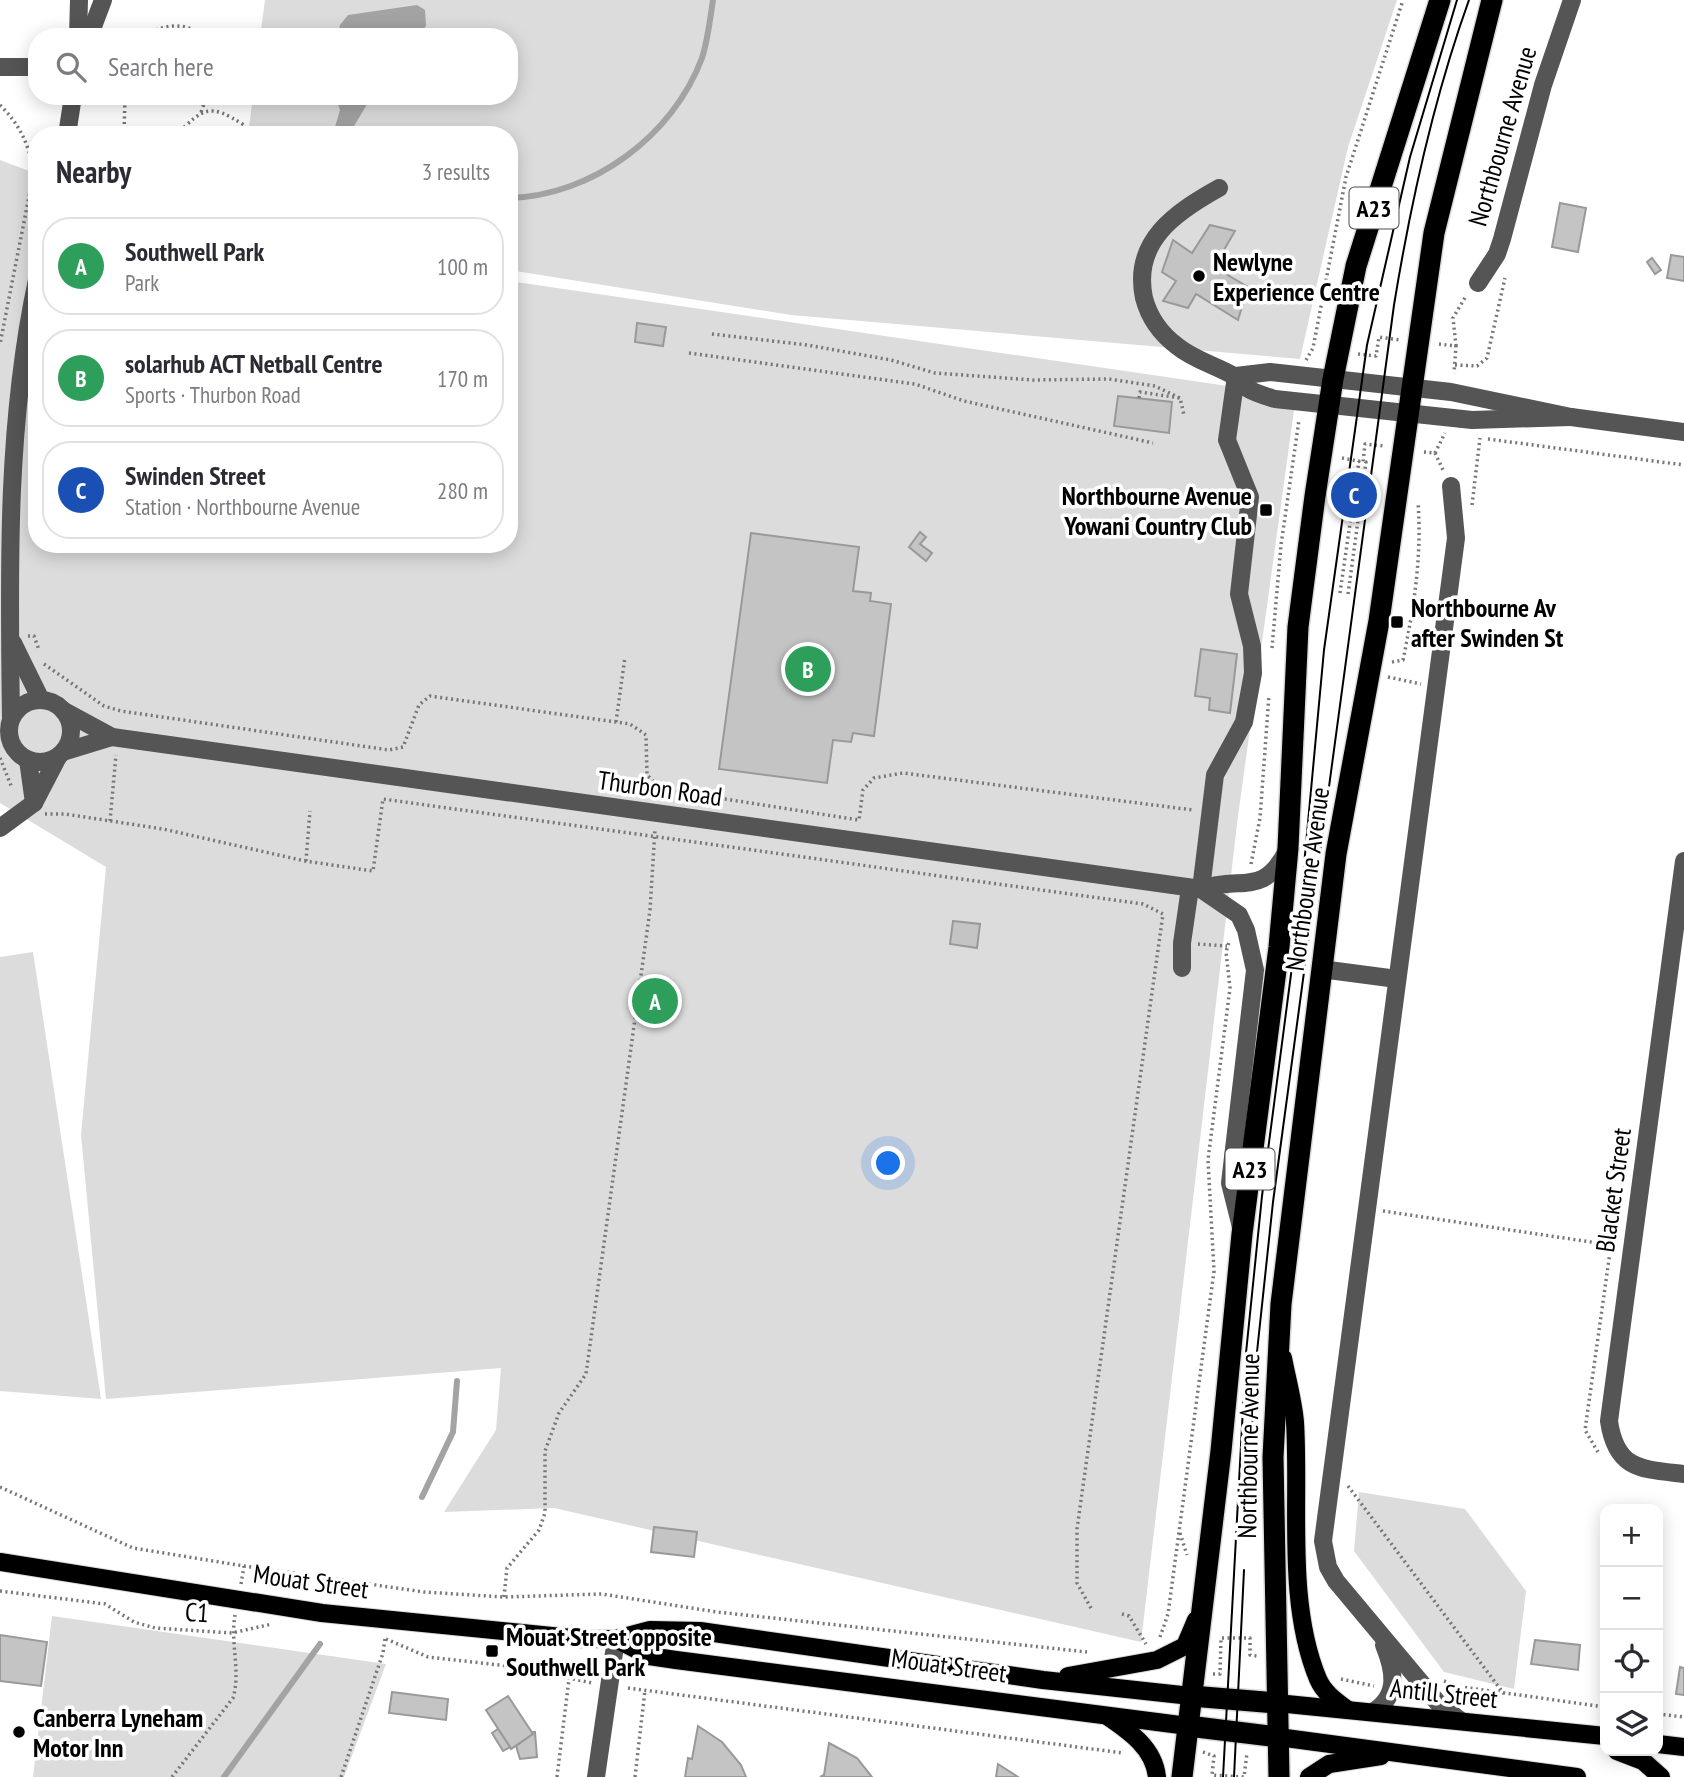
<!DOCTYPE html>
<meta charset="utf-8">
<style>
:root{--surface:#fff;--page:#f7f7f7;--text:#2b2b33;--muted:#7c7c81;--line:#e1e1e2;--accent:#000}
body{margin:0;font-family:"PT Sans Narrow",sans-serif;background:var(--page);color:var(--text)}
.controls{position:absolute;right:21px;bottom:21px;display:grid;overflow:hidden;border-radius:14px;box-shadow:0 4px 18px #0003}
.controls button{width:63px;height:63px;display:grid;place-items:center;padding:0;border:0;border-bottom:2px solid var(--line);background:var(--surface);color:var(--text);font:35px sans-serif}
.you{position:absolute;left:889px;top:1164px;width:24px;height:24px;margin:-18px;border:5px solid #fff;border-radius:50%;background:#1a73e8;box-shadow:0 0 0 10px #1a73e833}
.badge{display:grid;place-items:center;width:46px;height:46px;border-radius:50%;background:var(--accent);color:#fff;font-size:23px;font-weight:700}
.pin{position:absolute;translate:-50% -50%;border:4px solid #fff;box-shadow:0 2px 7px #0006}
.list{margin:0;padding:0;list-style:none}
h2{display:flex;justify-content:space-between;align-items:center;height:91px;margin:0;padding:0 28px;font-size:30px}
h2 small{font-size:23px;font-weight:400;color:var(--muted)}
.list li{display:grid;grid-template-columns:46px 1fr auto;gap:21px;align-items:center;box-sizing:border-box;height:98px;margin:0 14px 14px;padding:0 14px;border:2px solid var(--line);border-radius:28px}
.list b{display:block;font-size:26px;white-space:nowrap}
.list p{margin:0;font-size:23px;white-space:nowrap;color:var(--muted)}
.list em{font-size:23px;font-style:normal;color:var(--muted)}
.icon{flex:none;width:38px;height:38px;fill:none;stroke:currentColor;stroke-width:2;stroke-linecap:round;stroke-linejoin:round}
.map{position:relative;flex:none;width:1684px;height:1777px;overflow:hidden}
.search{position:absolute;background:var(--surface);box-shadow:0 4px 18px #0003;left:28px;top:28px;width:490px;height:77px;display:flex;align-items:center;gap:18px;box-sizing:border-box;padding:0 24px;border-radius:28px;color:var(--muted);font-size:26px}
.panel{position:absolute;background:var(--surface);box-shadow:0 4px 18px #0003;left:28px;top:126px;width:490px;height:427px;border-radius:28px}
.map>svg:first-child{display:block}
.green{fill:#dcdcdc}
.water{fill:#a3a3a3}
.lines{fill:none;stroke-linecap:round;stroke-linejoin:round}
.stream{stroke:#a3a3a3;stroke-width:6}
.building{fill:#c4c4c4;stroke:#999;stroke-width:2}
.major-casing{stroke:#dbdbdb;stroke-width:20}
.highway-casing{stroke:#dbdbdb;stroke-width:24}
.path{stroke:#777;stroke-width:3.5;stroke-dasharray:2 3.5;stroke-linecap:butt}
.minor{stroke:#555;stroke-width:18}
.major{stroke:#000;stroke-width:18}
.highway{stroke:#000;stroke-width:21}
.tram{stroke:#000;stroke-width:2}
.poi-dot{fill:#000;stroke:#fff;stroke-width:2.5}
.labels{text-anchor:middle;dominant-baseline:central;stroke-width:7;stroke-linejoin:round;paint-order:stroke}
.shield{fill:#fff;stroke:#4c4c4c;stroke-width:2}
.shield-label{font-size:24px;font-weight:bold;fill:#000}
.street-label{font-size:26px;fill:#000;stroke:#fff}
.poi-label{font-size:26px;font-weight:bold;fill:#000;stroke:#fff;text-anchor:start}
</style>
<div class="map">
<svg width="1684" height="1777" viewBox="0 0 1684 1777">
<rect width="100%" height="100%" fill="#fff"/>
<!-- green -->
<g class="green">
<path d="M265,0H1397L1348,147L1300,359L791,315L509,270V135H248L253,96H509V37H260Z"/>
<path d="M0,160L37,174V544H509V281L1296,396L1238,816L1141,1642L554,1508L444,1512L496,1430L501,1368L106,1399L81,1135L106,867L0,803Z"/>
<path d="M33,952L101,1399L0,1391V957Z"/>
<path d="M1359,1492L1465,1509L1526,1591L1514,1689L1444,1672L1354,1551Z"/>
<path d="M52,1616L386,1664L344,1777H33Z"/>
</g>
<!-- water -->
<g class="water">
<path d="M417,5L425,10L426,26L418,37H337L340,25L348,15Z"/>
<path d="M335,96H372L354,126L345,131L335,127L340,110Z"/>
</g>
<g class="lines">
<!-- stream -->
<g class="stream">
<path d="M509,198C592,196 673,136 702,58C708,39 710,19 713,0"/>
<path d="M422,1497L453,1432L457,1381"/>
<path d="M224,1777L320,1644"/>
</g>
</g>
<!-- building -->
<g class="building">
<path d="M1560,203L1586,208L1578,252L1552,247Z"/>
<path d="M1210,225L1235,231L1214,267L1248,287L1238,320L1196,294L1188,308L1163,301L1176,281L1162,272L1173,240L1192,253Z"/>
<path d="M1671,255L1684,257V281L1667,278Z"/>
<path d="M1652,258L1661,270L1655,274L1647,262Z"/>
<path d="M637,323L666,327L663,346L635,342Z"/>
<path d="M1118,396L1172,402L1169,433L1114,426Z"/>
<path d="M920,532L926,537L920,544L932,553L926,561L909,547Z"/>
<path d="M751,533L859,547L853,591L871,593L870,601L891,604L874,736L853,733L851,742L833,740L827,783L719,769Z"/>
<path d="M1201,649L1237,654L1230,713L1209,710L1210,698L1195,696Z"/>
<path d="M953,921L980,924L977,948L950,944Z"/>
<path d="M654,1527L697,1532L694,1557L651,1552Z"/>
<path d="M0,1635L47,1642L41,1686L0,1681Z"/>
<path d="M1535,1640L1580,1645L1578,1670L1531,1664Z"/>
<path d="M1680,1667L1684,1668V1695L1676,1694Z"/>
<path d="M392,1692L448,1699L446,1720L389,1713Z"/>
<path d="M508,1696L533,1734L511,1749L486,1710Z"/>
<path d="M698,1726L722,1742L741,1765L746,1777H685L688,1758L692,1759Z"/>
<path d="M498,1729L510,1747L503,1751L492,1733Z"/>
<path d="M532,1732H535L537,1757L520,1759L516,1746L533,1734Z"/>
<path d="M829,1743L857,1758L872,1777H820L824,1775Z"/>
<path d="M998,1764L1018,1777H996Z"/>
</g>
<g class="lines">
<!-- major casing -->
<g class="major-casing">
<g id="major">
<path d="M1283,1358C1287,1379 1293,1400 1295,1422C1300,1503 1286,1602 1318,1679C1324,1693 1336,1701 1348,1710"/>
<path d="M0,1562L322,1613L582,1639H616L650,1630L700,1631L1043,1680L1191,1696"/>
<path d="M616,1639L649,1656L676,1660L1188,1726"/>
<path d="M1068,1676L1157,1660L1185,1646L1196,1620"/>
<path d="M1277,1703L1605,1736"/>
<path d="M1107,1716C1129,1731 1154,1748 1157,1777"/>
<path d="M1278,1737L1577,1777"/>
<path d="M1658,1744L1684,1747"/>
<path d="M1617,1751L1643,1761L1661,1777"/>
<path d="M1309,1777L1329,1764L1381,1756"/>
</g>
</g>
<!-- highway casing -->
<g class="highway-casing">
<g id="highway">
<path d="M1191,1696L1277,1703"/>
<path d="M1188,1726L1278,1737"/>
<path d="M1182,1777L1221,1451L1242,1234L1279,947L1288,848L1298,627L1315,496L1333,379L1356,266L1440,0"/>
<path d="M1279,1777L1273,1457L1281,1304L1336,854L1379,621L1434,233L1492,0"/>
</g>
</g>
<!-- path -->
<g class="path">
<path d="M141,37C159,26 185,19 202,37"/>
<path d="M0,105C20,125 28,143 34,171L0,344"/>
<path d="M201,112L207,96"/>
<path d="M124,135L125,96"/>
<path d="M176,135C205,107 209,103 244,125"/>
<path d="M712,334L807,345L891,360L935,373L1033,380L1109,379L1155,386L1180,398"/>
<path d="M1439,344L1456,346L1454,373"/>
<path d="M1456,346L1453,318L1466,296"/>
<path d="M689,353L915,384L964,401L1153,443"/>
<path d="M1358,354L1376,356L1379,337L1400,340"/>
<path d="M1306,360L1313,348L1346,177L1403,0"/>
<path d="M1455,365L1477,366L1487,358L1505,278"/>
<path d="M1139,398L1140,392L1180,398L1184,415"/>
<path d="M1488,439L1684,465"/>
<path d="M1424,452L1435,453L1445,433"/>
<path d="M1435,453L1444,472"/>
<path d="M1342,458L1363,462L1365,444L1385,446"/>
<path d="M1472,505L1480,438"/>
<path d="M1340,593L1359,461"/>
<path d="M1348,594L1366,462H1363"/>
<path d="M28,636H34L39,650"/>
<path d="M1272,648L1281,545L1299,420"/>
<path d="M1392,662L1403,660C1414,607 1422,557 1418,502"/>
<path d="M44,664L104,706L121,711L389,750L403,747L419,705L430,696L630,724L646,735L647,775L661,789L859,820L863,790L874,778L903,773L1193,810"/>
<path d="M1388,677L1421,684"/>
<path d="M616,722L625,657"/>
<path d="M0,758L12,788"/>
<path d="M45,814H65L163,829L305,861L373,871L383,799L1143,904L1163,914L1077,1529V1583L1092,1610"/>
<path d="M110,821L116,755"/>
<path d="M306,861L310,811"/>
<path d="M1251,864L1260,818L1269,695"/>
<path d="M1198,944L1227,946"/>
<path d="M1383,1211L1611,1245"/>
<path d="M1598,1452L1585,1430L1611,1245"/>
<path d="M1348,1486L1504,1694"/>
<path d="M0,1487L133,1548L244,1566L424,1592L504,1597L602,1594L717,1612L1087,1652"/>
<path d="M1180,1533L1187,1555"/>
<path d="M241,1584L244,1566"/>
<path d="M0,1591L105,1604L134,1622L155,1628L232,1633L272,1624"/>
<path d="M504,1597L507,1568L539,1530L545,1513V1451L559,1413L586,1374L650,910L655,829"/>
<path d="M1122,1614L1129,1616L1146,1644"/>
<path d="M1160,1637L1168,1614L1214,1271L1208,1160L1230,988L1226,952L1229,942"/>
<path d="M386,1639L428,1657L517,1667L592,1683"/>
<path d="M1213,1674H1220L1221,1638H1250V1655L1257,1656"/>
<path d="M1341,1679L1374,1686"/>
<path d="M1444,1681L1462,1687L1605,1707"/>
<path d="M628,1688L1123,1753"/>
<path d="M1461,1697L1462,1687"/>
<path d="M1658,1714L1684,1717"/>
<path d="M1203,1752L1214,1756L1212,1775L1244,1777L1247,1753"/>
<path d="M172,1777L233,1698C241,1672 230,1643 235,1615"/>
<path d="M341,1777L383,1653L385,1639"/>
<path d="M557,1777L569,1679"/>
<path d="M635,1777L645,1690"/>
</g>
<!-- minor -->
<g class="minor">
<path d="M78,37L79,0"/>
<path d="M89,37L103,0"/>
<path d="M0,67H37"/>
<path d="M67,135L73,96"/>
<path d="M1219,188C1176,212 1132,241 1144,298C1149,317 1161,334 1177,346C1194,360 1215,365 1234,376C1239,378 1241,383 1245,387C1254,393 1265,396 1275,399L1472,420L1571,417"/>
<path d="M1478,283L1497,254L1502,239L1543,85L1572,0"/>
<path d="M1236,376L1270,372L1451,392L1571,417L1684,432"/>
<path d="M1451,486L1456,538L1323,1541L1328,1567L1336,1581L1438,1703L1461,1721"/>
<path d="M13,643L41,700"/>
<circle cx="40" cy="731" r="31"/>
<path d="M64,711L112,737L1201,889C1242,875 1262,898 1287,851"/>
<path d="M11,719C9,572 6,425 37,280"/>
<path d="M63,752L112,737"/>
<path d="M34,803L58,757"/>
<path d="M0,828L34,803L28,760"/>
<path d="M1684,861L1609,1421C1616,1470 1641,1469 1684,1474"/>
<path d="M1201,889L1215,775L1244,722L1253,673L1252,646L1239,594L1250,497L1227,440L1236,376"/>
<path d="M1201,889L1239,915L1246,930L1255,970L1230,1183L1241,1227"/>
<path d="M1182,968V943L1190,888"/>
<path d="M1321,969L1397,979"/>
<path d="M1373,1712C1400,1695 1394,1670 1384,1645"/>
<path d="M596,1777L616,1639"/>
</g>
<!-- major -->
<use href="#major" class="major"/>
<!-- highway -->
<use href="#highway" class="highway"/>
<!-- tram -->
<g class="tram">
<path d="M1245,1535L1257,1352L1273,1202L1394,305C1411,201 1433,100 1469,0"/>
<path d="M1223,1777L1246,1353L1262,1196L1301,898L1324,650L1367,345L1410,157L1457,0"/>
<path d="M1234,1777L1244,1570"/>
</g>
</g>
<!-- markers -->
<g class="poi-dot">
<circle cx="1199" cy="276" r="7"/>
<rect x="1259" y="503" width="14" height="14" rx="3.5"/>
<rect x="1390" y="615" width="14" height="14" rx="3.5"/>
<rect x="485" y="1644" width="14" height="14" rx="3.5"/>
<circle cx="19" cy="1732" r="7"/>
</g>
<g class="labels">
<!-- shield labels -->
<g class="shield">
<rect x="1349.5" y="187.5" width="49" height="41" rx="5"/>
<rect x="1225.5" y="1148.5" width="49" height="41" rx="5"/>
</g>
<g class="shield-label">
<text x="1374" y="208">A23</text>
<text x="1250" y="1169">A23</text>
</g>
<!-- street labels -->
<g class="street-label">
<text transform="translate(1502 136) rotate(-74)">Northbourne Avenue</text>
<text transform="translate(660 788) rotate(8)">Thurbon Road</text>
<text transform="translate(1307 879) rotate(-82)">Northbourne Avenue</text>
<text transform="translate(1613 1190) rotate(-82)">Blacket Street</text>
<text transform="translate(1248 1446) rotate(-89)">Northbourne Avenue</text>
<text transform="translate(311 1581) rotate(8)">Mouat Street</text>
<text transform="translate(197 1612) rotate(4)">C1</text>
<text transform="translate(949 1665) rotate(8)">Mouat Street</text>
<text transform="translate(1444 1693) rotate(6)">Antill Street</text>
</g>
<!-- poi labels -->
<g class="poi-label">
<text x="1213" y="261">Newlyne<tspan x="1213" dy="30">Experience Centre</tspan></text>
<text x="1252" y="495" text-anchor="end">Northbourne Avenue<tspan x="1252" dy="30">Yowani Country Club</tspan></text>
<text x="1411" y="607">Northbourne Av<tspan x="1411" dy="30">after Swinden St</tspan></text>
<text x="506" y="1636">Mouat Street opposite<tspan x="506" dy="30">Southwell Park</tspan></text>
<text x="33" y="1717">Canberra Lyneham<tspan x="33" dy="30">Motor Inn</tspan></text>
</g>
</g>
</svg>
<div class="controls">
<button>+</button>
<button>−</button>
<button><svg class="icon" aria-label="locate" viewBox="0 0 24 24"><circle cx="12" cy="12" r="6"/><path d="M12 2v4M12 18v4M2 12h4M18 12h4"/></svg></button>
<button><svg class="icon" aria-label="layers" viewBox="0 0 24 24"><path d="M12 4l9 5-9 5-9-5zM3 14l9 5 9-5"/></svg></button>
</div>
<div class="you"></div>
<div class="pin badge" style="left:655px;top:1001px;background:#2e9e5b">A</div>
<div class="pin badge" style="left:808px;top:669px;background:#2e9e5b">B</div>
<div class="pin badge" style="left:1354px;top:495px;background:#1a4fb4">C</div>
<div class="search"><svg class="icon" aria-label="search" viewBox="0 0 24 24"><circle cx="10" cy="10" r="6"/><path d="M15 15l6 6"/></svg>Search here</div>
<section class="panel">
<h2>Nearby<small>3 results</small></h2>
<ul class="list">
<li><span class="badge" style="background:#2e9e5b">A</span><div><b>Southwell Park</b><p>Park</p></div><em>100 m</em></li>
<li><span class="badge" style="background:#2e9e5b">B</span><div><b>solarhub ACT Netball Centre</b><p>Sports · Thurbon Road</p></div><em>170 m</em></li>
<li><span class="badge" style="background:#1a4fb4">C</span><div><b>Swinden Street</b><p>Station · Northbourne Avenue</p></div><em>280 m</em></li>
</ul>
</section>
</div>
